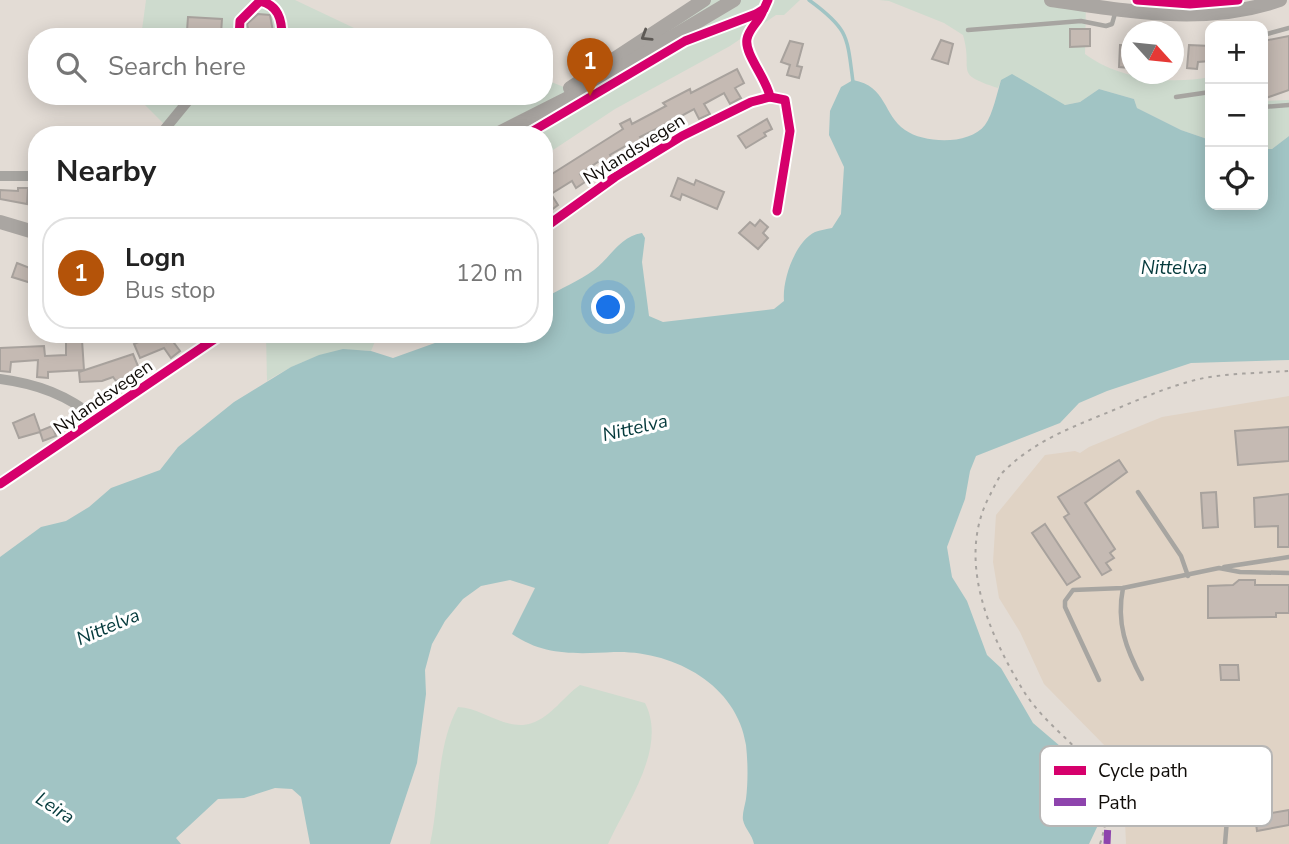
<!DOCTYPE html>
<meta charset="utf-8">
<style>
:root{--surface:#fff;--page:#f2f2f2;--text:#222;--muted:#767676;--line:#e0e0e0;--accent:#b45309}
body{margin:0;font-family:"Nunito Sans",sans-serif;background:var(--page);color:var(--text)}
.controls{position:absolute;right:21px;top:21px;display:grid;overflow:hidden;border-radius:14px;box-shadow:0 4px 18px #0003}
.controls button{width:63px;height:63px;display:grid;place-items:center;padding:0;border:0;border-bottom:2px solid var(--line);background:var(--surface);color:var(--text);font:35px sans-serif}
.compass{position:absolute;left:1121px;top:21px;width:63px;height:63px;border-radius:50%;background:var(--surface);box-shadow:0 4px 18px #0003;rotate:117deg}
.you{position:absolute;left:609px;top:308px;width:24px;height:24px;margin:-18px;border:5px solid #fff;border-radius:50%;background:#1a73e8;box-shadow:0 0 0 10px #1a73e833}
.badge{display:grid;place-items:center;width:46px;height:46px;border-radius:50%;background:var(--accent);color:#fff;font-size:23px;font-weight:700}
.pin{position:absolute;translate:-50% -58px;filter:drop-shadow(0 2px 4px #0008)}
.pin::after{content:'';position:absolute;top:37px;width:24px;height:21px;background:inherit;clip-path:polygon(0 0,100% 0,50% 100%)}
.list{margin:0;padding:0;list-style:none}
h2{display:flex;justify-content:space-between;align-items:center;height:91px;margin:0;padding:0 28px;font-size:30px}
h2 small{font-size:23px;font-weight:400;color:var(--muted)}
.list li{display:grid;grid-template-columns:46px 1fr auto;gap:21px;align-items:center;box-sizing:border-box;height:112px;margin:0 14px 14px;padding:0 14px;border:2px solid var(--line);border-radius:28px}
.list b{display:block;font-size:26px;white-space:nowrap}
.list p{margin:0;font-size:23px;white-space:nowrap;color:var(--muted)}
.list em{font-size:23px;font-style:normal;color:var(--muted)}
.icon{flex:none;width:38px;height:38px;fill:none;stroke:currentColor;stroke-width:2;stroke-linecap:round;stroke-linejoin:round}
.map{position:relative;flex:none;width:1289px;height:844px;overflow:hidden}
.search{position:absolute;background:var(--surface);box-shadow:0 4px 18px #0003;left:28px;top:28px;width:525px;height:77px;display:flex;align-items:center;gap:18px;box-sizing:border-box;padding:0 24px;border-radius:28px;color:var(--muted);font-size:26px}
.panel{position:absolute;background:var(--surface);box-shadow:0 4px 18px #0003;left:28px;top:126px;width:525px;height:217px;border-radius:28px}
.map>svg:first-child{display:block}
.built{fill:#e0d3c5}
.green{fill:#cedbce}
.water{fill:#a1c4c4}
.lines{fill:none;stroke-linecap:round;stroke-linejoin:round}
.stream{stroke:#a1c4c4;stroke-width:3.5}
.building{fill:#c5bab3;stroke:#a8a29d;stroke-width:2}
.path{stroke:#a7a39f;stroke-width:2;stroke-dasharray:3.5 5;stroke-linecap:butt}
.service{stroke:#a7a5a1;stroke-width:4.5}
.minor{stroke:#a7a5a1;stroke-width:10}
.primary{stroke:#aaa6a2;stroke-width:14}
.quiet{stroke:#8e44ad;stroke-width:7;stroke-dasharray:14 7;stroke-linecap:butt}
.cycleway-casing{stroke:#fff;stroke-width:13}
.cycleway{stroke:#d6006c;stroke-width:9}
.oneway{stroke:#5d5955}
.labels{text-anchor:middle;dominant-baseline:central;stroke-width:6;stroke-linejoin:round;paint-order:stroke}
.street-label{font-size:18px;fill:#100c08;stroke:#fff}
.water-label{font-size:19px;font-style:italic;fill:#053a3c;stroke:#fff}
.key{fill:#fff;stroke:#b7b6b5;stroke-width:2}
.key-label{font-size:19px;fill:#100c08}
</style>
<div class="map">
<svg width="1289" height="844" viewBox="0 0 1289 844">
<rect width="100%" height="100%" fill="#e3dcd5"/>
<!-- built -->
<path class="built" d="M1289,396V844H1126L1124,798L1111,752L1044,684L1020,632L999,598L993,562L996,515L1045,455L1075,451L1080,453L1089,447L1162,417Z"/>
<!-- green -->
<g class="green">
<path d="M146,0H295L373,37H141Z"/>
<path d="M698,0H800L784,15H776L730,46L615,109L544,156V135H162L164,124L136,96H544V79L581,94H594L621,81L631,62Z"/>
<path d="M879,0H1086L1085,54C1118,79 1170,85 1210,77V140L1181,130L1137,108L1134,99L1099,89L1080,102L1065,105L1001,80L998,88C952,73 974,73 963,35L944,23L889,1Z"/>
<path d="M1289,100V136L1272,149H1263V101Z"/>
<path d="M266,334H378L371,351C331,348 301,360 267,381Z"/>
<path d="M580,685L645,703C668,748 626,804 608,844H430C440,800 436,747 458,707C483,708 507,732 532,723C551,717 564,696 580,685Z"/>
</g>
<!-- water -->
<path class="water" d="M1012,74L1065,105L1080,102L1099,89L1134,99L1137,108L1181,130L1210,140V205H1263V149H1272L1289,136V360L1191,363L1107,391L1079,403L1060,423L976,456L970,471L965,499L947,547L952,577L967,601L987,655L1001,668L1033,723L1074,758L1091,782L1099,823L1089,844H754C752,834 745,829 743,820C742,814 745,805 746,799C748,782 748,763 746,745C737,683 671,650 614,652C576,654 544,656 512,634L535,588L510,580L481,586L463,599L445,621L432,644L425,670L426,694L417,763L390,844H310L301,797L292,789L275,788L244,798L218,799L176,838L181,844H0V557L41,527L66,521L89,507L111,488L160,470L178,447L234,402L291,367L319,355L343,349L371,351L393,358L460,334H544V298C560,289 579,281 594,270C611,257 619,237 642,233L645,238L642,262L649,316L663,322L774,309L784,301C782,280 795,242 815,232C820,230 827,229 832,228L841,214L844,167L829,135L830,111L841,87L853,80C887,86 883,115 905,130C925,144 970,145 985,125C993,114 997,93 1001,80Z"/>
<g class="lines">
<!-- stream -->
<path class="stream" d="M809,0C849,29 847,36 853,82"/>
</g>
<!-- building -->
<g class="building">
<path d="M258,14L270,15L274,37H250L247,24Z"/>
<path d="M188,17L222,19L221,34L206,33L205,36L187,31Z"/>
<path d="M1070,29H1090V46L1070,47Z"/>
<path d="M1289,36V90L1263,99V41Z"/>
<path d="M941,40L953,44L948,64L932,59Z"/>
<path d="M790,41L803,44L797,66L802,67L799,78L787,75L790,65L781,62Z"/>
<path d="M1120,45L1131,46L1129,68L1119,67Z"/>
<path d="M1189,45L1210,46V61L1198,62L1197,69L1187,68Z"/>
<path d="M737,69L744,83L735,88L741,98L730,104L724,93L704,104L710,114L699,119L694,109L672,121L677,130L668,136L662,126L640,137L646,149L637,155L631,143L610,155L614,163L606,168L601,160L580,174L585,182L576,188L572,181L551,194L558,205L550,211L544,203V179L623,129L620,124L630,119L632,124L666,106L663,103L690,89L691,93Z"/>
<path d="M767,119L772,129L764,133L766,136L746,148L738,136Z"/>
<path d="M678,178L694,185L696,180L724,192L717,209L682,194L680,200L671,196Z"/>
<path d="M18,188H28L27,204L0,199V190L18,191Z"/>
<path d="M760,220L768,227L763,233L768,238L758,249L739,233L750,222L755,226Z"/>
<path d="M17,263L35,270L31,283L12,277Z"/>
<path d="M147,334H164L167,342L171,339L180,351L171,358L164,348L140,358L134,344L148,338Z"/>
<path d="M66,340H82L84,370L48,372V378L37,377L38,360L11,362L10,372L0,371V348L44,346L45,356L66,355Z"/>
<path d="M133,354L140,371L116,381L113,377L102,381L80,382L79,372Z"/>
<path d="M34,414L40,431L52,426L56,436L43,441L40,432L19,438L13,423Z"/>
<path d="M1289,427V461L1238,465L1235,431Z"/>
<path d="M1119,460L1127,472L1085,503L1115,549L1110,553L1114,558L1106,563L1111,570L1102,575L1064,517L1069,514L1058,497Z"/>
<path d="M1216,492L1218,527L1203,528L1201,493Z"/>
<path d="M1289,494V547H1278V526L1255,527L1254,498Z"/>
<path d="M1045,524L1080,577L1067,585L1032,533Z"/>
<path d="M1239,580H1255V585H1289V613H1276V617L1208,618V586L1233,585Z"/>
<path d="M1220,665H1238L1239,680H1221Z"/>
<path d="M1289,810V825L1257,831L1255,816Z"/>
</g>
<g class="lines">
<!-- path -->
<path class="path" d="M1100,844C1127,763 1058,747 1023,690C988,633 956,558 990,495C994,487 998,478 1003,472C1032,443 1067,429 1104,414C1136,401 1170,385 1204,378C1232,373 1261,373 1289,371"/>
<!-- service -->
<g class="service">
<path d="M968,30L1081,21L1106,26L1112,24L1116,10"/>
<path d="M1263,35L1289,28"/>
<path d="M1176,97L1210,92"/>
<path d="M1263,107L1289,105"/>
<path d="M1138,492L1181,556L1188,576"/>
<path d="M1224,567L1289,557"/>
<path d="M1123,588C1116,623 1126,649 1142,679"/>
<path d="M1099,680L1065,607V601L1073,590L1123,588L1219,568L1240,572L1289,573"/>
<path d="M1225,844L1228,807"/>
</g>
<!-- minor -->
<g class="minor">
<path d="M239,37L240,21L260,1C278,5 282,19 282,37"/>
<path d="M160,135L192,96"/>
<path d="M0,176H37"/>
<path d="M544,228L615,177L682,136L751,102L770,97L785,100L790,131L777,211"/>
<path d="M0,379C38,384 67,395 97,419"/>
<path d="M0,484L222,334"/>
</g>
<!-- primary -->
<g class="primary">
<path d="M1051,0C1128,11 1204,26 1280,0"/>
<path d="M570,88L704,0"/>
<path d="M495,135L578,93L734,0"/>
<path d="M0,222L37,233"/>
</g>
<!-- quiet -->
<path class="quiet" d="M1107,844L1108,821"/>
<!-- cycleway casing -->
<g class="cycleway-casing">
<g id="cycleway">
<path d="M1137,0L1190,4L1238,0"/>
<path d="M763,10C760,21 749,28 747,39C744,54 767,79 770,97"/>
<path d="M239,37L240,21L260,1C278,5 282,19 282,37"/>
<path d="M526,135L685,41L756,14L764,9L768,0"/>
<path d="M544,228L615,177L682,136L751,102L770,97L785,100L790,131L777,211"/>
<path d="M0,484L222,334"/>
</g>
</g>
<!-- cycleway -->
<use href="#cycleway" class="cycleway"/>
</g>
<!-- one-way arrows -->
<defs><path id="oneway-chevron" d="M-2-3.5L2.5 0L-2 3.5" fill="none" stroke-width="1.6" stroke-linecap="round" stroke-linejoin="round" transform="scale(1.75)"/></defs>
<use class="oneway" href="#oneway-chevron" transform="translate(646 36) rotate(148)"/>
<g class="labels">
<!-- street labels -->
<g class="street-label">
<text transform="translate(634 149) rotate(-32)">Nylandsvegen</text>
<text transform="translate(103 397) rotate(-35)">Nylandsvegen</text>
</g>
<!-- water labels -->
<g class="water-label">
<text x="1174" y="268">Nittelva</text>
<text transform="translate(635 428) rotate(-13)">Nittelva</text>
<text transform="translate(108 627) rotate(-23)">Nittelva</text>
<text transform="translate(55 808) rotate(33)">Leira</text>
</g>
</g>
<!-- legend -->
<rect x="1040" y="746" width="232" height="80" rx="10" class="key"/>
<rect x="1054" y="766" width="32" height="9" fill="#d6006c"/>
<rect x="1054" y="798" width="32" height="8" fill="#8e44ad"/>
<g class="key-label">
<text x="1098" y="777">Cycle path</text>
<text x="1098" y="809">Path</text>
</g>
</svg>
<div class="controls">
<button>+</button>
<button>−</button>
<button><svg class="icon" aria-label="locate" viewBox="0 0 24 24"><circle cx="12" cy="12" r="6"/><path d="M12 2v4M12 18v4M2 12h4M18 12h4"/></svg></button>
</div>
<svg class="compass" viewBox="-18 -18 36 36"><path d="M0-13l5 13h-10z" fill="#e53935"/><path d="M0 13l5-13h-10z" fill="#767676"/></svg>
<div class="you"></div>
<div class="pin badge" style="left:590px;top:96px">1</div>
<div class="search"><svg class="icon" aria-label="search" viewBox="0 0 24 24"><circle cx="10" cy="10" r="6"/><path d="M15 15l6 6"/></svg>Search here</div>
<section class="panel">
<h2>Nearby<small></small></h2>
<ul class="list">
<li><span class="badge">1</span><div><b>Logn</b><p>Bus stop</p></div><em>120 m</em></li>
</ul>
</section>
</div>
